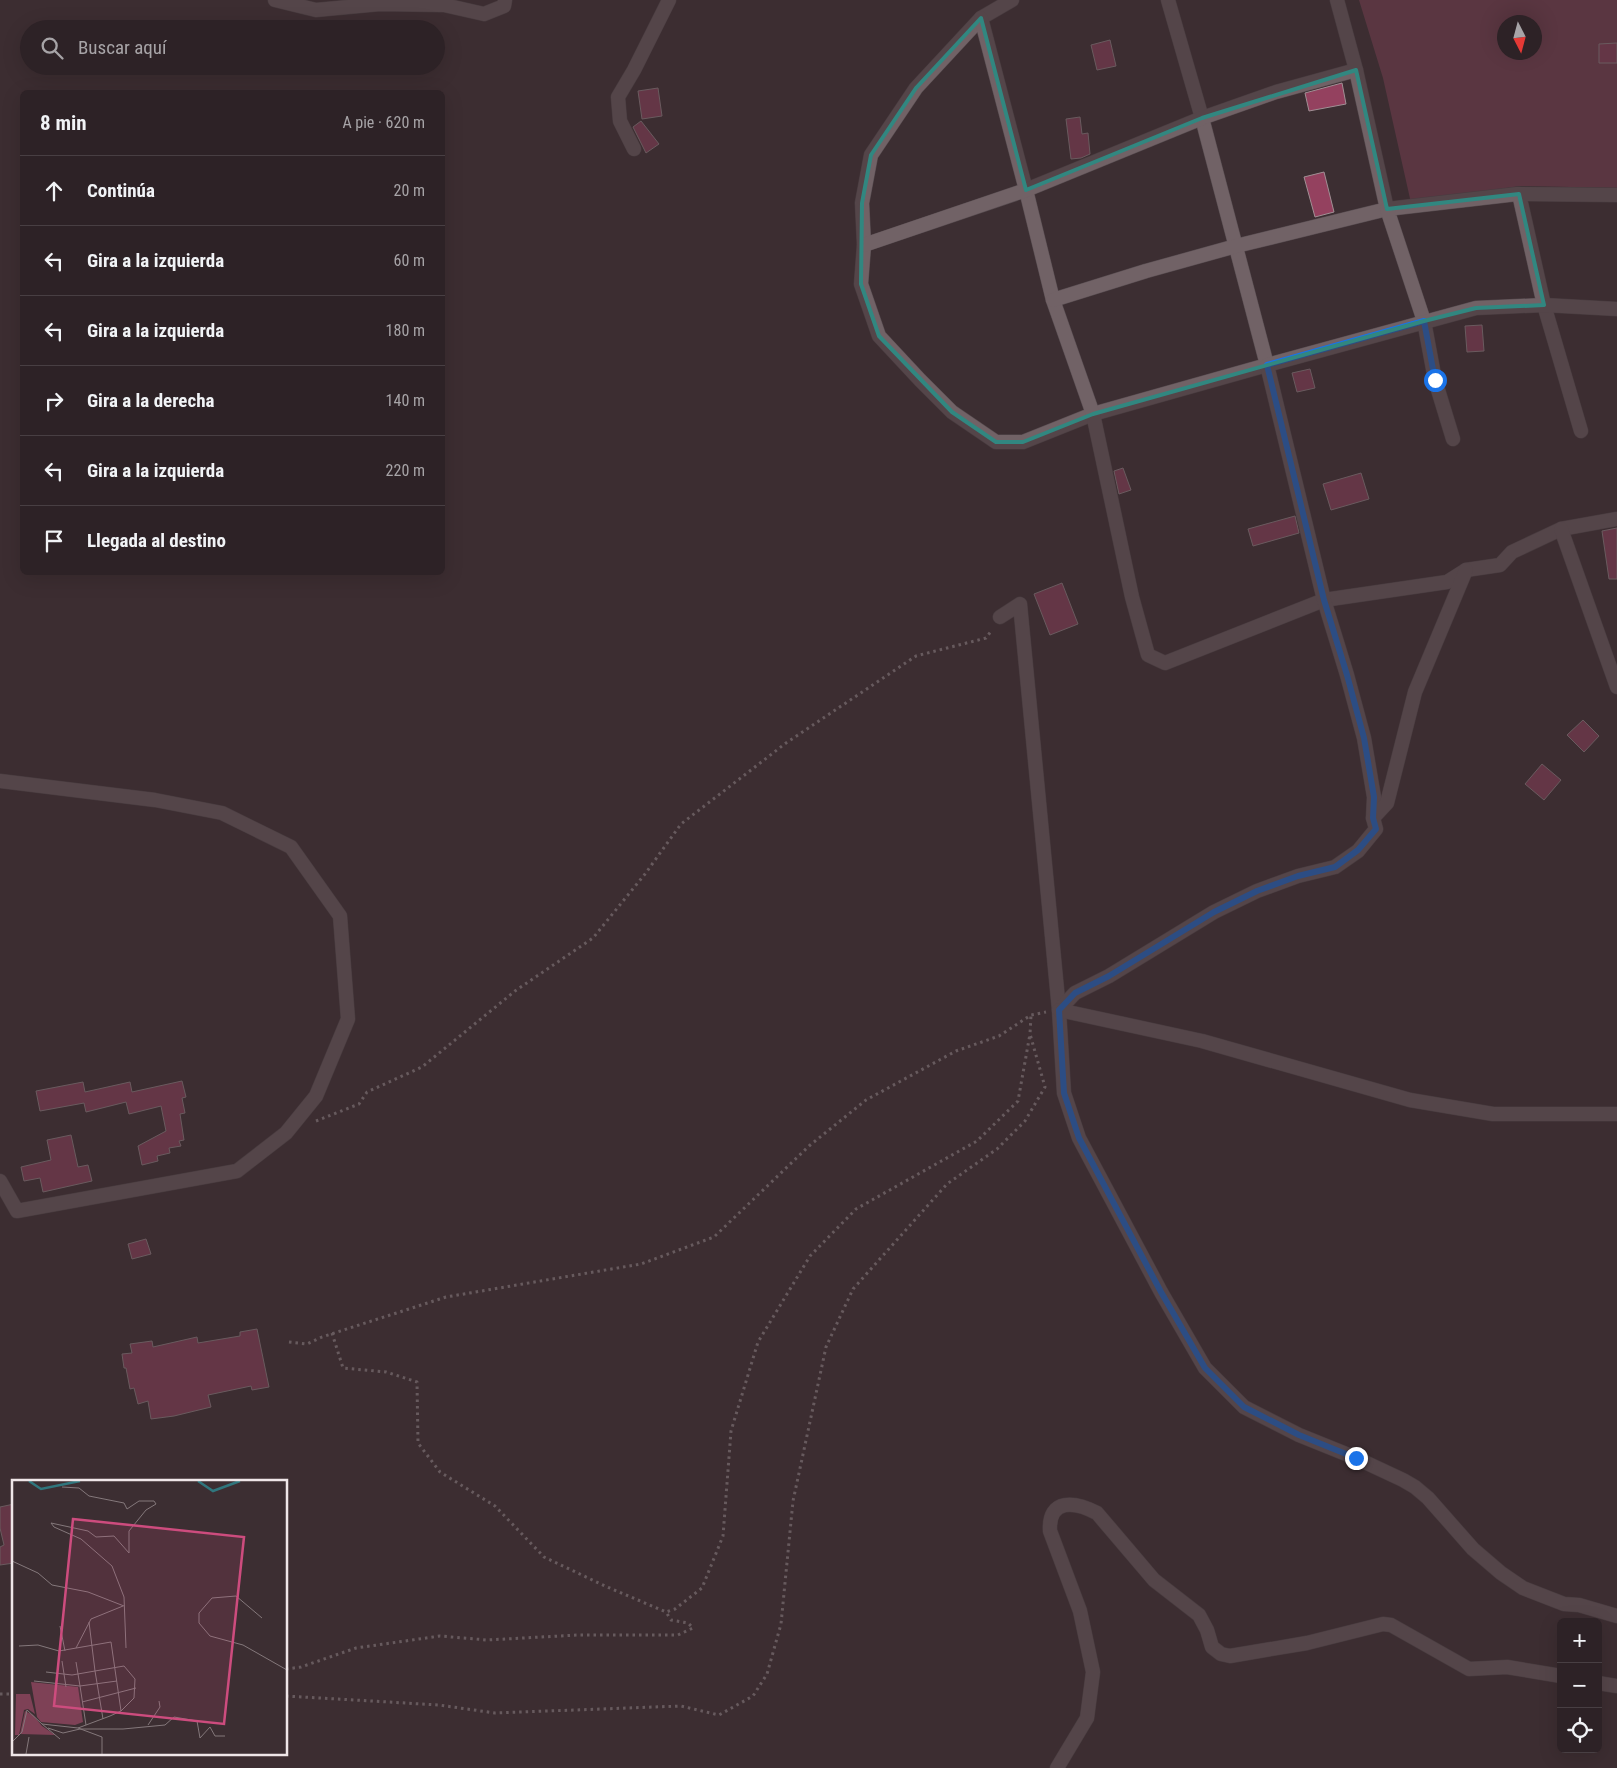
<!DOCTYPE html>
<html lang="es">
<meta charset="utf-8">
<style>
:root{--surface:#2d2226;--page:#352a2e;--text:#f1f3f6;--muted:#a7a4a7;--line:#483f43}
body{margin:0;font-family:"Roboto Condensed",sans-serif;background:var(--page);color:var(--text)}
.controls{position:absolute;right:15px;bottom:15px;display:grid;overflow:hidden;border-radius:8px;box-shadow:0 5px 20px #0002}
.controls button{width:45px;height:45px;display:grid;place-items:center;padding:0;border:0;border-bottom:1px solid var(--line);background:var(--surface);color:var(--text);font:25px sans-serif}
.compass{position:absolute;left:1497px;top:15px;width:45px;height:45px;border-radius:50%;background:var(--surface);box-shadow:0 5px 20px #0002;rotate:174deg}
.stop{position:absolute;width:15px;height:15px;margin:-11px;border:4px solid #1a73e8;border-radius:50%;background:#fff}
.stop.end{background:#1a73e8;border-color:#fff;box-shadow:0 1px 5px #0008}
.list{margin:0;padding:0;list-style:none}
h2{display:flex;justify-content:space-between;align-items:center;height:65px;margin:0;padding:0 20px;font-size:21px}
h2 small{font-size:16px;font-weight:400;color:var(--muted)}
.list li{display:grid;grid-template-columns:32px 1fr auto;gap:15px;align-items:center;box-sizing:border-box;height:70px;padding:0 20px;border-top:1px solid var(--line)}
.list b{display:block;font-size:19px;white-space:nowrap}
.list em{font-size:16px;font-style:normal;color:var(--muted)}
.icon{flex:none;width:28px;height:28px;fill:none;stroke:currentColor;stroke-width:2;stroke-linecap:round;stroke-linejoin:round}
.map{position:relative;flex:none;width:1617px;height:1768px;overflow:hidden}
.search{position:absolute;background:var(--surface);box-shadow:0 5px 20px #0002;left:20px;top:20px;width:425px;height:55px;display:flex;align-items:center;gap:12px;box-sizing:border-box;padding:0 18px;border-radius:28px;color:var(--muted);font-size:19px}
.panel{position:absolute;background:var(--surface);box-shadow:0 5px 20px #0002;left:20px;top:90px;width:425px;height:485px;border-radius:8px}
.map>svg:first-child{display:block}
.green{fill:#7e4156;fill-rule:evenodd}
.building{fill:#94415f;stroke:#a19095}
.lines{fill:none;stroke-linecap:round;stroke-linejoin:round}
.minor-casing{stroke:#574c50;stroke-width:15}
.path{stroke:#9c9194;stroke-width:3;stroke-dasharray:2.5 4;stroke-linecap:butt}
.minor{stroke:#716266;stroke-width:14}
.route{stroke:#1a73e8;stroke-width:6}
.marked{fill:none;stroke:#318780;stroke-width:4;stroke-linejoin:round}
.inset-river{fill:none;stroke:#30767d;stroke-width:2.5}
.inset-road{fill:none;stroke:#84787b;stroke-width:1}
.view{fill:#cd4c7e;fill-opacity:0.15;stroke:#cd4c7e;stroke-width:2.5}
.inset-edge{fill:none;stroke:#efe6e8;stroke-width:2.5}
</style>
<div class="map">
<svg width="1617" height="1768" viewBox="0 0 1617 1768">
<rect width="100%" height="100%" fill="#3c2e32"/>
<!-- green -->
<path class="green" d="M1359,0H1617V188L1520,186L1411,203L1383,78ZM1504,22H1534V52H1504Z"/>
<!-- building -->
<g class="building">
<path d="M1110,40L1116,66L1097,70L1091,45Z"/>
<path d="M1617,43V63H1599V44Z"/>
<path d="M1342,83L1346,104L1309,111L1305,93Z"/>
<path d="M658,88L662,116L642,119L638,91Z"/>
<path d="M1080,117L1082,134L1088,133L1090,154L1081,158L1071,159L1066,119Z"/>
<path d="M641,121L659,144L646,153L633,127Z"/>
<path d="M1324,172L1334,212L1315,217L1304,177Z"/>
<path d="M1482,325L1484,351L1467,352L1465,326Z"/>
<path d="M1310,369L1315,388L1297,392L1292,373Z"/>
<path d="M1123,468L1131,490L1119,494L1114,471Z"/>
<path d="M1361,473L1369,499L1331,510L1323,484Z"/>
<path d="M1295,516L1299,533L1253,546L1248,529Z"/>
<path d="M1617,528V579H1609L1602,531Z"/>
<path d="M1062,583L1078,624L1050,635L1034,594Z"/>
<path d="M1583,720L1599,736L1584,752L1567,735Z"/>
<path d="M1542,764L1561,780L1544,800L1525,784Z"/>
<path d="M182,1081L186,1097L182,1098L185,1113L180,1114L184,1140L179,1141L181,1146L169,1148L170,1153L157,1156L158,1161L142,1165L138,1146L166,1131L161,1106L129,1114L126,1102L86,1112L84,1103L40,1111L36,1091L83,1082L85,1092L130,1082L132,1092Z"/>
<path d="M71,1135L78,1167L88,1165L92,1181L43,1192L40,1178L24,1181L21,1167L51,1160L47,1140Z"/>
<path d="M146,1239L151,1254L132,1259L128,1244Z"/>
<path d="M257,1329L269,1387L252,1390L251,1386L208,1395L211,1407L174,1416L151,1419L148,1401L138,1404L134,1388L130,1389L126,1368H124L122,1354L132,1353L130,1344L152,1341L153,1347L197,1337L198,1343L240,1336V1332Z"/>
<path d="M14,1504V1563L0,1565V1547L4,1545L0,1528V1507Z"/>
</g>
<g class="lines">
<!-- minor casing -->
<g class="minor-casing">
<g id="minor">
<path d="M275,0L316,10L380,4L444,5L484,14L504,6L505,0"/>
<path d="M1012,0L981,18L916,88L871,155L862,203L864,245L861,284L879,336L920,380L952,412L996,442H1023L1093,414L1267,365L1202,118L1168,0"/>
<path d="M981,18L1026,190L1053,300L1093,414L1132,597L1148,655L1165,663L1324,600L1447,582L1466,570L1500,565L1512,552L1561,529L1617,519"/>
<path d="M634,149L620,121L618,97L634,70L669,0"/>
<path d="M1519,194L1544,305L1581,431"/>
<path d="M864,245L1026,190L1202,118L1276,92L1356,70"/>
<path d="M1053,300L1146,271L1236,246L1387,209L1356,70L1337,0"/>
<path d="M1453,439L1435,380L1424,321L1387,209L1517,194L1617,195"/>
<path d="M1561,529L1617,687"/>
<path d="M1000,617L1020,604L1059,1010L1064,1093L1079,1138L1161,1292L1205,1368L1244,1407L1299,1435L1356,1458L1403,1480L1415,1487L1428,1498L1473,1549L1501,1573L1523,1588L1564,1604L1579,1605L1617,1616"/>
<path d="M0,781L155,800L222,813L291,847L340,916L348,1019L316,1096L286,1133L237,1171L17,1211L0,1181"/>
<path d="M1373,818L1374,797L1364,738L1347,675L1324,600L1267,365L1476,308L1544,305L1617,309"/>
<path d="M1059,1010L1075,993L1109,976L1214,912L1257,891L1298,876L1335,867L1358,851L1376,829L1373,818L1387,803L1415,692L1466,570"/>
<path d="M1059,1010L1202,1041L1410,1100L1493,1114H1617"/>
<path d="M1598,1683L1617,1686"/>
<path d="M1057,1768L1087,1718L1093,1672L1080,1611L1050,1531C1048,1497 1076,1502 1097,1513L1154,1580L1199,1615L1207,1630L1212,1647L1221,1654L1230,1656L1307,1643L1383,1624L1391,1625L1469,1669L1507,1667L1561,1676"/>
</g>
</g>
<!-- path -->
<g class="path">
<path d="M316,1121L359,1104L367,1092L422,1067L515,991L593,938L645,874L681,824L786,743L916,656L986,638L992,630"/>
<path d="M332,1333L343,1368L386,1372L417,1382L418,1443L440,1472L495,1506L544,1557L605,1586L666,1612"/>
<path d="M289,1342L307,1344L322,1337L446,1297L641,1264L714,1237L809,1146L866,1100L956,1051L999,1036L1031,1015L1046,1012"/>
<path d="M286,1669L301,1667L356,1648L440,1636L487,1640L578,1635H678L693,1628L688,1623L671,1620L666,1612L675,1609L702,1588L723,1536L731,1431L758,1342L810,1256L856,1209L977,1141L1018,1101L1030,1034"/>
<path d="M0,1694H14"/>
<path d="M286,1696L439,1705L495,1713L681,1706L719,1715L753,1696L767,1674L781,1624L793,1501L826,1347L853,1289L947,1184L997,1149L1025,1121L1045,1087L1030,1034L1031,1015"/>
</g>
<!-- minor -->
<use href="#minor" class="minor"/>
</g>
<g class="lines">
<!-- route -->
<path class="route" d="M1356,1458L1299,1435L1244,1407L1205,1368L1161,1292L1079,1138L1064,1093L1059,1010L1075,993L1109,976L1214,912L1257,891L1298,876L1335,867L1358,850L1376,829L1373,818L1374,797L1364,738L1347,675L1324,600L1267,365L1424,321L1435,380"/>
</g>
<!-- marked area -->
<path d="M0 0H1617V1768H0ZM981,18L1026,190L1202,118L1356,70L1387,209L1519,194L1544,305L1476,308L1424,321L1093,414L1023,442H996L952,412L879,336L861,284L862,203L871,155L916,88Z" fill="#3c2e32" fill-opacity=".55" fill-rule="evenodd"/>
<path class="marked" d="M981,18L1026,190L1202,118L1356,70L1387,209L1519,194L1544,305L1476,308L1424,321L1093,414L1023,442H996L952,412L879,336L861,284L862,203L871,155L916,88Z"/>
<!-- overview -->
<g transform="translate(12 1480)">
<rect width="275" height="275" fill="#3c2e32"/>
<path d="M19,202L66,207L71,242L63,245L29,242L25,237ZM4,214H18L23,234L16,229L12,230L7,255H3ZM13,231L21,235L30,246L43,255L8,254Z" fill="#7e4156"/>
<path class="inset-river" d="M17,1L29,9L68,1M186,1L201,11L228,1"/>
<path class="inset-road" d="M39,43L76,51L84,57L102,56L117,73V51L134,30L144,24L142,21H127L115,29L112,23L77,16L67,8L50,7M39,43L42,47L69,59L100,86L112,117L114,168M0,81L26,93L40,105L76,112L112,126M250,138L224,116L200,118L187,133V143L198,156L231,165L275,190M48,146L53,171M7,166L26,165L47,171L99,162L109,231M64,168L79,139L111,126M50,181L54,207M34,192L60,195L83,191L77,142M22,201L68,206L64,182M70,222L124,208M30,244L48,259M74,245L68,206L105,201M136,245L148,227L147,221M36,248L51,253L68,249H111L153,245L162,237L185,241L188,258L198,247L203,256H213M0,262L10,252L15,230L30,244L66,248M14,274L17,257M90,274V257L66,248L98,236L109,231L122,218L123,199L112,186L83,191L91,239"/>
<path class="view" d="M61,39L232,57L212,244L42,226Z"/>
<rect width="275" height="275" class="inset-edge"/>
</g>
</svg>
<div class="controls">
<button>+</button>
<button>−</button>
<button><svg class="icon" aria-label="locate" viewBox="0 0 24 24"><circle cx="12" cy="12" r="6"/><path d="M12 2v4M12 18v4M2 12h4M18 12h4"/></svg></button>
</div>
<svg class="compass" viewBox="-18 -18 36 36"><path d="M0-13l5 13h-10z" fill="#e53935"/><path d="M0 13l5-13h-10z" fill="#a7a4a7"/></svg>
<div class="stop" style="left:1435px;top:380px"></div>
<div class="stop end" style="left:1356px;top:1458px"></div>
<div class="search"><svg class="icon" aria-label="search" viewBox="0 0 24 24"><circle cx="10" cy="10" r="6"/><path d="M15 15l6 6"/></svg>Buscar aquí</div>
<section class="panel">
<h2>8 min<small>A pie · 620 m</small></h2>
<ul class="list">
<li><svg class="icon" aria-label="ahead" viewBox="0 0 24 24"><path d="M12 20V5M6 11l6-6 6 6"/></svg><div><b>Continúa</b></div><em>20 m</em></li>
<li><svg class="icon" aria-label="left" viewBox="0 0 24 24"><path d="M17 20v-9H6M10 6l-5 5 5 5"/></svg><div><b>Gira a la izquierda</b></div><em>60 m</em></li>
<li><svg class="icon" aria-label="left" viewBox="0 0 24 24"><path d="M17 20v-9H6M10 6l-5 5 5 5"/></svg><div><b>Gira a la izquierda</b></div><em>180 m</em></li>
<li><svg class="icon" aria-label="right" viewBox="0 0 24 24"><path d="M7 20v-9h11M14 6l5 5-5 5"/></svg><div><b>Gira a la derecha</b></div><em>140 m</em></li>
<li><svg class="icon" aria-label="left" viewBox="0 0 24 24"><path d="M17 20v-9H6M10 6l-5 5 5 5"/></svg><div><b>Gira a la izquierda</b></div><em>220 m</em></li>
<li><svg class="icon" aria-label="arrive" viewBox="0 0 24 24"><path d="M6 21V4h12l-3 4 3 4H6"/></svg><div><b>Llegada al destino</b></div></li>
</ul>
</section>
</div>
